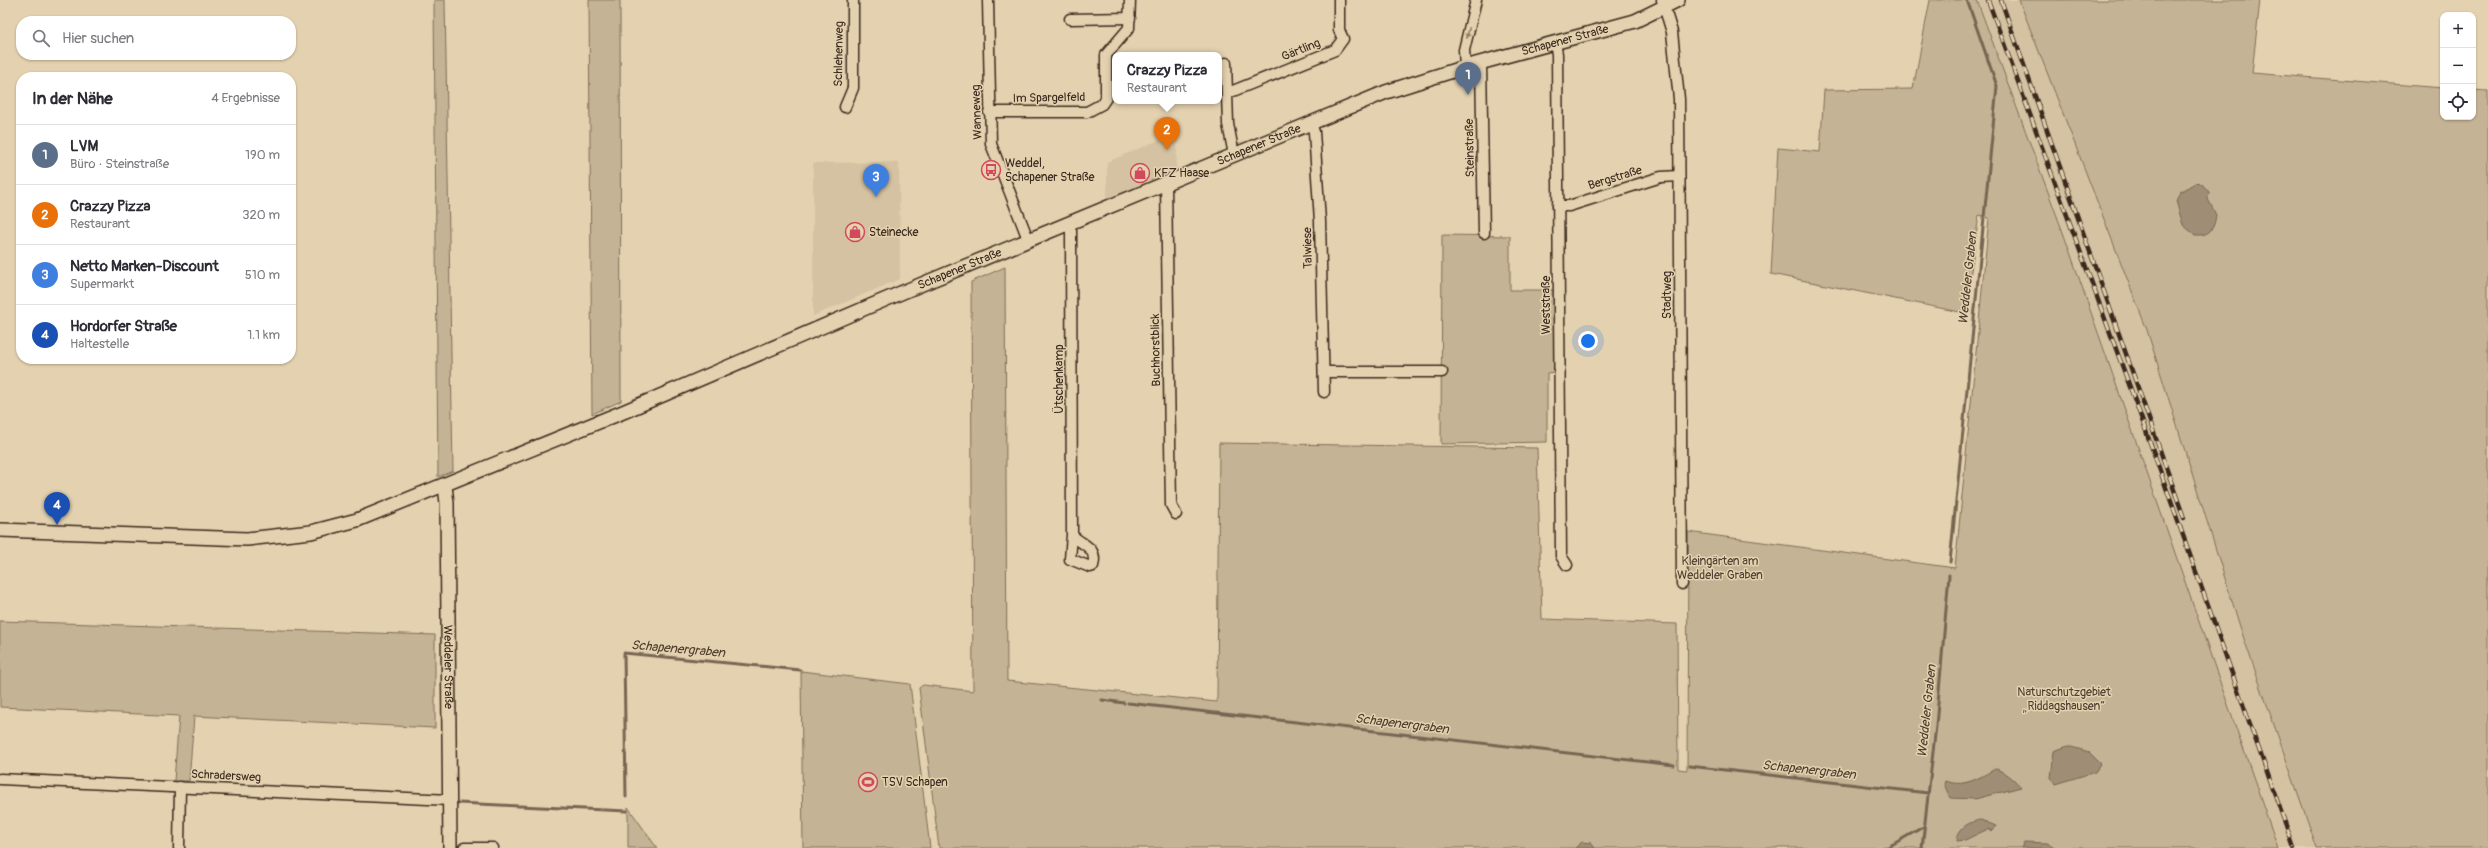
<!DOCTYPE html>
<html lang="de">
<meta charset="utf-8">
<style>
:root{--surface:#fff;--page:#f2f2f3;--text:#2b2b33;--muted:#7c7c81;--line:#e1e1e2;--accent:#d1495b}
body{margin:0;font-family:Pangolin,sans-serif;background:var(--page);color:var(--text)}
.controls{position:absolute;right:12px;top:12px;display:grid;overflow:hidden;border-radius:8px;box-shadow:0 1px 3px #0004}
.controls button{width:36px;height:36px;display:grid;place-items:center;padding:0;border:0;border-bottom:1px solid var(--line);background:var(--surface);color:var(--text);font:20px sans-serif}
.you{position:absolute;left:1588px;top:341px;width:14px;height:14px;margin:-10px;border:3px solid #fff;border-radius:50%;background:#1a73e8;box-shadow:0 0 0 6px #1a73e833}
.badge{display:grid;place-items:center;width:26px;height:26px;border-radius:50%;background:var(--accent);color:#fff;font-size:13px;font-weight:700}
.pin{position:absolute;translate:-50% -33px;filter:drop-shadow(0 1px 2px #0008)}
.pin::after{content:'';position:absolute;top:21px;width:14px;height:12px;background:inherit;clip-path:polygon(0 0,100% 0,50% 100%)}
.popup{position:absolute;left:1112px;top:52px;width:110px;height:52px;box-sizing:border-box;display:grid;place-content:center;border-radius:8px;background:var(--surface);filter:drop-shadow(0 1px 3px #0005);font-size:13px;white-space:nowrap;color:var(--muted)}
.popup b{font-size:15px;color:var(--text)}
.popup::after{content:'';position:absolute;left:50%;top:100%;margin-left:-8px;border:8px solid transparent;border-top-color:var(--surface)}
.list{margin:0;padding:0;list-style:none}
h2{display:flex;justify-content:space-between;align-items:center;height:52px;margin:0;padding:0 16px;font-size:17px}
h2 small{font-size:13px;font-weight:400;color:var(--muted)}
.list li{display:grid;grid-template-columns:26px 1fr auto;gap:12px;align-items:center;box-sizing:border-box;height:60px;padding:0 16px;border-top:1px solid var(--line)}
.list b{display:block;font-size:15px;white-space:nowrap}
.list p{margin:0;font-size:13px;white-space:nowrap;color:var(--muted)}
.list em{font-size:13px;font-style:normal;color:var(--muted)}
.icon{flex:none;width:22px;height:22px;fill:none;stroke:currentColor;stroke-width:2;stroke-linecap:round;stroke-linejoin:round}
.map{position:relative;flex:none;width:2488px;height:848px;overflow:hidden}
.search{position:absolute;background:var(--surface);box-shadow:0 1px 3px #0004;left:16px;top:16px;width:280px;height:44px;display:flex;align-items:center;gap:10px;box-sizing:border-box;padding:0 14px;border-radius:16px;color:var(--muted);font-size:15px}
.panel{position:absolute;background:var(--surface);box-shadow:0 1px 3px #0004;left:16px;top:72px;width:280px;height:292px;border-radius:16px}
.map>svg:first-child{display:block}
.built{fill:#d5c2a2}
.green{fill:#c5b395;stroke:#806e5a}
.water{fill:#9f8d74;stroke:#776552}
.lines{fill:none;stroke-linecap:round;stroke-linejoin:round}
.stream{stroke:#776552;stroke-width:3}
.minor-casing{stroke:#3b2a1e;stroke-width:13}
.tertiary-casing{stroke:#3b2a1e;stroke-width:16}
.minor{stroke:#e4d1af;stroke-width:10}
.tertiary{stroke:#e4d1af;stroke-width:13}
.rail-casing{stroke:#3b2a1e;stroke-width:4.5}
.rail{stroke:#e4d1af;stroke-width:3;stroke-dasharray:9;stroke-linecap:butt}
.oneway{fill:#907e66}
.labels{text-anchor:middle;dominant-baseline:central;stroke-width:3;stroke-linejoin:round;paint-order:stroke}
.street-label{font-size:12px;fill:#3b2a1e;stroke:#e4d1af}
.poi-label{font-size:12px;fill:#3b2a1e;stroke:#e4d1af;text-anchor:start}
.park-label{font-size:12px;fill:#503f30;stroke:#e4d1af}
.water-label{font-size:13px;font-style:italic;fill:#4f3e2f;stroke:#e4d1af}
</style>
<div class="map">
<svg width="2488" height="848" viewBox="0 0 2488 848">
<rect width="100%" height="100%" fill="#e4d1af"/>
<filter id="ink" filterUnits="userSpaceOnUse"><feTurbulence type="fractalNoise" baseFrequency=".025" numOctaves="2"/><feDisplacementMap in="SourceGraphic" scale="8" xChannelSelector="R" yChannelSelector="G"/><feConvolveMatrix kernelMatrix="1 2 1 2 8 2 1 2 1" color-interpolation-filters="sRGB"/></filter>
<g filter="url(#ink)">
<!-- built -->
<g class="built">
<path d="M1977,0H2019L2147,330L2243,636L2317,848H2278L2065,238Z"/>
<path d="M1178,132L1176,170L1107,199V162Z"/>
<path d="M899,162L900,279L813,316V163Z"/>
</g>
<!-- green -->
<g class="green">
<path d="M434,0H445L453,471L438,477Z"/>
<path d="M589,0H620L621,401L592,414Z"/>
<path d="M1930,0H1977L2065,238L2278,848H939L919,688L923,685L973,691L971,282L1005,267L1007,681L1217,702L1219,443L1537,448L1542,619L1677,624L1678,769L1687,770L1688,532L1955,568L1989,218L1979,215L1965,313L1771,274L1778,148L1820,152L1824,90L1913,89Z"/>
<path d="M2019,0H2260L2252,73L2443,88V117H2473V90L2488,91V848H2317L2243,636L2147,330Z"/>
<path d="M1442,235L1510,236V290H1555V372L1547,373V442L1441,444Z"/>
<path d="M0,621L435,635V728L194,716L189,781H174L179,716L0,707Z"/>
<path d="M801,671L910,684L930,848H803Z"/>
<path d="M628,807L657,848H628Z"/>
</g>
<!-- water -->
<g class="water">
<path d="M2195,183L2202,184L2209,192L2208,199L2216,215C2214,229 2210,236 2195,235L2183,225L2176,201L2180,192Z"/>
<path d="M2068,746L2089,752L2101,764L2095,772L2055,784L2051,778L2054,751Z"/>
<path d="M1995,769C2003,769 2016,781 2021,787L1975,799L1950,798L1944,784L1945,781C1964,788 1979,778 1995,769Z"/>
<path d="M1981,820L1996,826L1992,831L1988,829L1965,840L1957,841C1957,829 1969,821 1981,820Z"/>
<path d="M1582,842L1591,843L1595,848H1575Z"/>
<path d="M2024,842L2048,843L2056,848H2021Z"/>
</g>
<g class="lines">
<!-- stream -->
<g class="stream">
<path d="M1950,562L1997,86L1967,0"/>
<path d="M1102,700L1124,703"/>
<path d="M1128,703L1674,765"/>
<path d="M1689,766L1928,793"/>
<path d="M626,797L624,653L800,670"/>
<path d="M458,803L627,811"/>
<path d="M1882,848L1888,847L1923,827"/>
<path d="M1922,848L1936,726L1949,575"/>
</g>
<!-- minor casing -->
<g class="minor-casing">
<g id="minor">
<path d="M988,0L991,144L1028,239"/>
<path d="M1662,0L1672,32L1679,99L1682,584"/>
<path d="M1070,19L1130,18"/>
<path d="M1555,42L1557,54L1561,556L1567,565"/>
<path d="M1226,63L1228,124L1234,155"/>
<path d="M1481,63L1484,233"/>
<path d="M1465,67L1464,50L1476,0"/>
<path d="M1228,93L1335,50L1343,39L1339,30V0"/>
<path d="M845,107L853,88V0"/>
<path d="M989,112H1087L1102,104L1106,98V55L1129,28L1130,0"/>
<path d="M1311,123L1314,132L1320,221L1324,392"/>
<path d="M1166,184L1171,505L1176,514"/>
<path d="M1558,206H1569L1661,177L1679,176"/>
<path d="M1067,223L1071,231L1072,535C1083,546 1098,547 1093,566L1090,567L1070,559L1072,535"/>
<path d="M1324,372H1442"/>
<path d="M0,779L450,800"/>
<path d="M179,848L180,787"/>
<path d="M464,848H493"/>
</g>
</g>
<!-- tertiary casing -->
<g class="tertiary-casing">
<g id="tertiary">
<path id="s1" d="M445,486L447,503L450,848"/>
<path id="s2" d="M0,530L247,539L311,532L357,520L623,412L903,292L1386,92L1465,67L1635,21L1678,0"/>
</g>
</g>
<!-- minor -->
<use href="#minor" class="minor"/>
<!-- tertiary -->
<use href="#tertiary" class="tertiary"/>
<!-- rail casing -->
<g class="rail-casing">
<g id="rail">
<path d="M1988,0L2141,417L2294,848"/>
<path d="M2001,0L2184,518"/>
</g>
</g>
<!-- rail -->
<use href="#rail" class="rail"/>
</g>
<!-- one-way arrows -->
<defs><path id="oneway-solid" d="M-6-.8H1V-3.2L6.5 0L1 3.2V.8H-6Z"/></defs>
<use class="oneway" href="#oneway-solid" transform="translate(1468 33) rotate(104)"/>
</g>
<!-- icons -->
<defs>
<g id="bus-ring" transform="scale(1)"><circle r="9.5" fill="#e4d1af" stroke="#d1495b" stroke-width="1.5"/><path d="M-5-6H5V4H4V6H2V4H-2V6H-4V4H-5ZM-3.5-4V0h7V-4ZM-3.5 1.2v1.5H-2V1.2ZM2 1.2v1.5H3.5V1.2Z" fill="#d1495b"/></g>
<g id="shop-ring" transform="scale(1)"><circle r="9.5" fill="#e4d1af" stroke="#d1495b" stroke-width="1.5"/><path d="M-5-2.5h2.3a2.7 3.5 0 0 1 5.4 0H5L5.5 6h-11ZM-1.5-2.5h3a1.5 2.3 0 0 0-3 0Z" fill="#d1495b"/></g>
<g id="stadium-ring" transform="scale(1)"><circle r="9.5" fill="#e4d1af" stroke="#d1495b" stroke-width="1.5"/><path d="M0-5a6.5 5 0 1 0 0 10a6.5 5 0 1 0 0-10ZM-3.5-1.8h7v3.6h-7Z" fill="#d1495b"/></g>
</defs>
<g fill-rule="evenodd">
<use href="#bus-ring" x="991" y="170"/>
<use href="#shop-ring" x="1140" y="173"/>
<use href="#shop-ring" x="855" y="232"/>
<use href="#stadium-ring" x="868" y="782"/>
</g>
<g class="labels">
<!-- street labels -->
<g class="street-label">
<text stroke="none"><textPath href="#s2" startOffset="1660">Schapener Straße</textPath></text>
<text transform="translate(1301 50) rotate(-22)">Gärtling</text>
<text transform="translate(839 54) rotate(-89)">Schlehenweg</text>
<text transform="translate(1049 98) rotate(-1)">Im Spargelfeld</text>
<text transform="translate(977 112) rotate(-92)">Wanneweg</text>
<text stroke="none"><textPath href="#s2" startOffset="1336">Schapener Straße</textPath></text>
<text transform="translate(1470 148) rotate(-91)">Steinstraße</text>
<text transform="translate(1615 178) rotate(-17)">Bergstraße</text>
<text transform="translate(1308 248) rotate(-91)">Talwiese</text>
<text stroke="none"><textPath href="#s2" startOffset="1012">Schapener Straße</textPath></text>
<text transform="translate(1667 295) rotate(-90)">Stadtweg</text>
<text transform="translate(1546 305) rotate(-90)">Weststraße</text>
<text transform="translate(1156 350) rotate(-91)">Buchhorstblick</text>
<text transform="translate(1059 379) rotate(-90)">Ütschenkamp</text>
<text stroke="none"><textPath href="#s1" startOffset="181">Weddeler Straße</textPath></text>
<text transform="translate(226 776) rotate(3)">Schradersweg</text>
</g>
<!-- poi labels -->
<g class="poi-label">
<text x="1005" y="163">Weddel,<tspan x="1005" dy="14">Schapener Straße</tspan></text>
<text x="1154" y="173">KFZ Haase</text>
<text x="869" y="232">Steinecke</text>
<text x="882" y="782">TSV Schapen</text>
</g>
<!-- park labels -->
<g class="park-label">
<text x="1720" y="561">Kleingärten am<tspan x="1720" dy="14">Weddeler Graben</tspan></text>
<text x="2064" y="692">Naturschutzgebiet<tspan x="2064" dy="14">„Riddagshausen“</tspan></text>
</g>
<!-- water labels -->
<g class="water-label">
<text transform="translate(1968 278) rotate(-84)">Weddeler Graben</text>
<text transform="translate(678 649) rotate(5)">Schapenergraben</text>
<text transform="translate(1927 711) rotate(-84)">Weddeler Graben</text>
<text transform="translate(1402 724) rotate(7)">Schapenergraben</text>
<text transform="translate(1809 770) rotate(6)">Schapenergraben</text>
</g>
</g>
</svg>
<div class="controls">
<button>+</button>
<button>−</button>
<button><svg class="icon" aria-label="locate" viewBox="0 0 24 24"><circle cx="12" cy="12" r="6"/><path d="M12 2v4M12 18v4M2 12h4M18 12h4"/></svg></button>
</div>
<div class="you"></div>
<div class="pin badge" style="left:1468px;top:95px;background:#5c6f8a">1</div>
<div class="pin badge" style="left:1167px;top:150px;background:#e8710a">2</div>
<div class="popup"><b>Crazzy Pizza</b>Restaurant</div>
<div class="pin badge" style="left:876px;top:197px;background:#3f7fe0">3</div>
<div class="pin badge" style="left:57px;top:525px;background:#1a4fb4">4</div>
<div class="search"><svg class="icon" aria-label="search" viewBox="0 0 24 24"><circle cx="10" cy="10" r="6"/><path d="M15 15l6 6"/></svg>Hier suchen</div>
<section class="panel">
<h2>In der Nähe<small>4 Ergebnisse</small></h2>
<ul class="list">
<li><span class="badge" style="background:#5c6f8a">1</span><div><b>LVM</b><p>Büro · Steinstraße</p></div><em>190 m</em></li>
<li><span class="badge" style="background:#e8710a">2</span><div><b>Crazzy Pizza</b><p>Restaurant</p></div><em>320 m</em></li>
<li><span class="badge" style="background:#3f7fe0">3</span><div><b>Netto Marken-Discount</b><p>Supermarkt</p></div><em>510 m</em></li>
<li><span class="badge" style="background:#1a4fb4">4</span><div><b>Hordorfer Straße</b><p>Haltestelle</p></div><em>1.1 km</em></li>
</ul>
</section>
</div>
